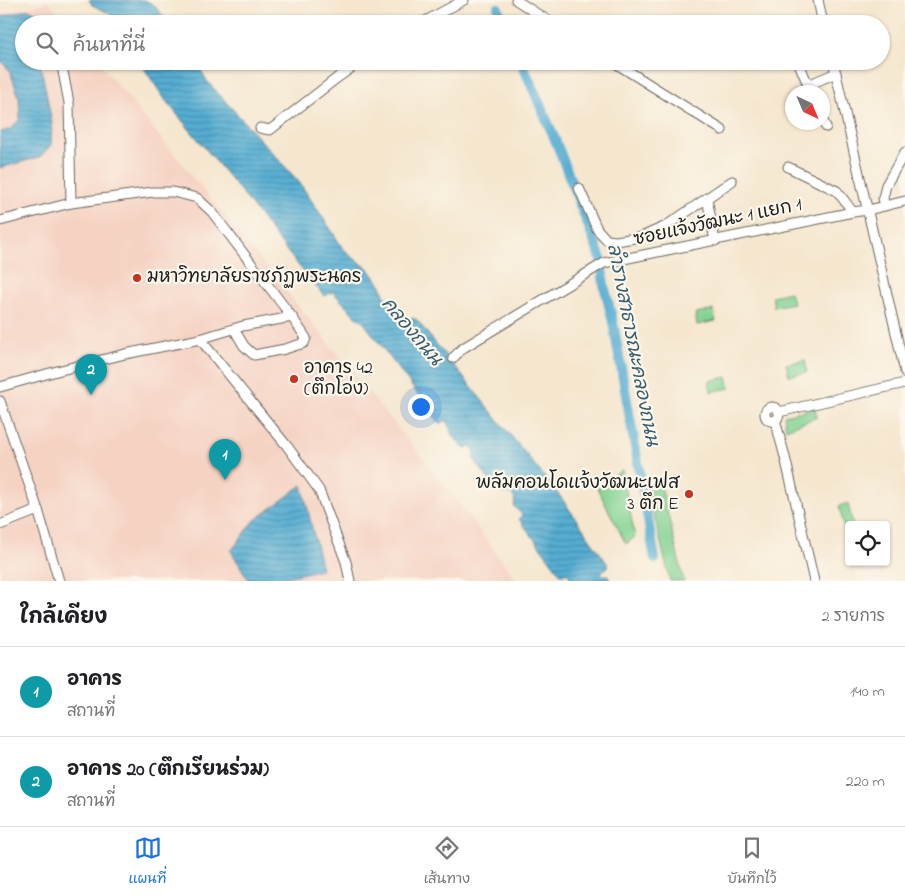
<!DOCTYPE html>
<html lang="th">
<meta charset="utf-8">
<style>
:root{--surface:#fff;--page:#f6f6f6;--text:#202124;--muted:#757577;--line:#e0e0e0;--accent:#1a73e8}
body{margin:0;font-family:"Indie Flower","Playpen Sans Thai",sans-serif;background:var(--page);color:var(--text)}
.controls{position:absolute;right:15px;bottom:15px;display:grid;overflow:hidden;border-radius:5px;box-shadow:0 1px 4px #0004}
.controls button{width:45px;height:45px;display:grid;place-items:center;padding:0;border:0;border-bottom:1px solid var(--line);background:var(--surface);color:var(--text);font:25px sans-serif}
.compass{position:absolute;left:785px;top:85px;width:45px;height:45px;border-radius:50%;background:var(--surface);box-shadow:0 1px 4px #0004;rotate:136deg}
.you{position:absolute;left:420px;top:406px;width:18px;height:18px;margin:-12px;border:4px solid #fff;border-radius:50%;background:#1a73e8;box-shadow:0 0 0 8px #1a73e833}
.badge{display:grid;place-items:center;width:32px;height:32px;border-radius:50%;background:var(--accent);color:#fff;font-size:16px;font-weight:700}
.pin{position:absolute;translate:-50% -41px;filter:drop-shadow(0 1px 2px #0008)}
.pin::after{content:'';position:absolute;top:26px;width:18px;height:15px;background:inherit;clip-path:polygon(0 0,100% 0,50% 100%)}
.list{margin:0;padding:0;list-style:none}
h2{display:flex;justify-content:space-between;align-items:center;height:65px;margin:0;padding:0 20px;font-size:21px}
h2 small{font-size:16px;font-weight:400;color:var(--muted)}
.list li{display:grid;grid-template-columns:32px 1fr auto;gap:15px;align-items:center;box-sizing:border-box;height:90px;padding:0 20px;border-top:1px solid var(--line)}
.list b{display:block;font-size:19px;white-space:nowrap}
.list p{margin:0;font-size:16px;white-space:nowrap;color:var(--muted)}
.list em{font-size:16px;font-style:normal;color:var(--muted)}
.icon{flex:none;width:28px;height:28px;fill:none;stroke:currentColor;stroke-width:2;stroke-linecap:round;stroke-linejoin:round}
.map{position:relative;flex:none;width:905px;height:581px;overflow:hidden}
.search{position:absolute;background:var(--surface);box-shadow:0 1px 4px #0004;left:15px;right:15px;top:15px;height:55px;display:flex;align-items:center;gap:12px;box-sizing:border-box;padding:0 18px;border-radius:28px;color:var(--muted);font-size:19px}
.sheet{height:245px;background:var(--surface)}
nav{display:flex;justify-content:space-around;align-items:center;box-sizing:border-box;height:70px;border-top:1px solid var(--line);background:var(--surface);font-size:14px;color:var(--muted)}
nav a{display:grid;justify-items:center;gap:2px}
nav .on{color:var(--accent)}
.map>svg:first-child{display:block}
.built{fill:#f5d2c2}
.green{fill:#82d292;stroke:#4f7757}
.water{fill:url(#water-rules);stroke:#386477}
.lines{fill:none;stroke-linecap:round;stroke-linejoin:round}
.canal{stroke:#55add2;stroke-width:10}
.street-casing{stroke:#68635a;stroke-width:11}
.street{stroke:#fff;stroke-width:9}
.poi-dot{fill:#c8321e;stroke:#fbf7ec;stroke-width:2}
.labels{text-anchor:middle;dominant-baseline:central;stroke-width:4.5;stroke-linejoin:round;paint-order:stroke}
.street-label{font-size:18px;fill:#1c1c1c;stroke:#fbf7ec}
.poi-label{font-size:18px;fill:#1c1c1c;stroke:#fbf7ec;text-anchor:start}
.water-label{font-size:19px;font-style:italic;fill:#365d6e;stroke:#fbf7ec}
</style>
<div class="map">
<svg width="905" height="581" viewBox="0 0 905 581">
<defs>
<pattern id="water-rules" width="6" height="5" patternUnits="userSpaceOnUse" patternTransform="scale(1.25)"><rect width="6" height="5" fill="#55add2"/><path d="M0 2.5h6" fill="none" stroke="#468caa"/></pattern>
</defs>
<rect width="100%" height="100%" fill="#fbf7ec"/>
<filter id="ink" filterUnits="userSpaceOnUse"><feTurbulence type="fractalNoise" baseFrequency=".02" numOctaves="2"/><feDisplacementMap in="SourceGraphic" scale="10" xChannelSelector="R" yChannelSelector="G"/><feConvolveMatrix kernelMatrix="1 2 1 2 8 2 1 2 1" color-interpolation-filters="sRGB"/></filter>
<filter id="wash" filterUnits="userSpaceOnUse"><feTurbulence type="fractalNoise" baseFrequency=".0096" numOctaves="4" result="noise"/><feDisplacementMap in="SourceGraphic" scale="20" xChannelSelector="R" yChannelSelector="G"/><feGaussianBlur stdDeviation="1.12" result="paint"/><feColorMatrix in="noise" values="0 0 0 0 0 0 0 0 0 0 0 0 0 0 0 0 0 1.4 0 .05"/><feComposite in="paint" operator="in"/></filter>
<g filter="url(#wash)">
<rect width="100%" height="100%" fill="#f5e6ce"/>
<!-- built -->
<path class="built" d="M49,2L67,24H24V61H98L452,494L517,581H0V15Z"/>
<!-- green -->
<g class="green">
<path d="M790,292L793,303L774,307L772,296Z"/>
<path d="M713,310L716,321L697,325L695,314Z"/>
<path d="M805,360L807,372L789,376L786,364Z"/>
<path d="M727,377L730,388L711,392L709,381Z"/>
<path d="M815,408L817,417L786,429L784,415Z"/>
<path d="M622,470L635,537L626,544L597,488Z"/>
<path d="M661,486L684,581H670L648,490Z"/>
<path d="M848,503L853,525H849V550L839,506Z"/>
</g>
<!-- water -->
<g class="water">
<path d="M89,0H145L154,5L170,24H119L109,13L92,5Z"/>
<path d="M29,9L38,14V24H24V61H40L52,123L51,145L40,157L0,168V132L11,129L20,119L19,98L10,71L0,60V17Z"/>
<path d="M139,61H196L207,81L299,182L334,234L341,246L352,257L369,269L381,285L384,295L401,317L416,319L560,496L609,566L601,573L603,575H606L608,576L610,581H572L567,572L562,576L519,519L522,515L514,506L515,499L510,494L498,492L473,458L475,452L470,446L464,449L454,437L446,420L440,424L361,319L357,318L333,292L324,296L289,254L243,194L166,101Z"/>
<path d="M302,485L322,569L270,581H249L231,551L254,521Z"/>
</g>
<g class="lines">
<!-- canal -->
<g class="canal">
<path d="M498,8L504,24"/>
<path d="M521,61L556,142L601,259L604,285L613,322L655,559"/>
</g>
</g>
</g>
<g filter="url(#ink)">
<g class="lines">
<!-- street casing -->
<g class="street-casing">
<g id="street">
<path d="M516,0L553,24"/>
<path d="M818,0L823,24"/>
<path d="M420,24L464,0"/>
<path d="M61,61L69,103L71,203"/>
<path d="M612,61L722,130"/>
<path d="M798,61L811,92"/>
<path d="M833,61L905,372"/>
<path d="M808,85L836,73"/>
<path d="M822,119L826,127"/>
<path d="M260,128L270,130L337,78L361,61"/>
<path d="M788,167L837,191L853,212"/>
<path d="M579,188L597,229L607,240L616,241L641,237L666,226L732,181"/>
<path d="M707,198L715,241"/>
<path d="M885,206L883,198L886,185L905,152"/>
<path d="M0,221L71,203L153,192H173L197,198L212,212L292,317L306,338L304,343L285,349L254,355L244,346L234,329"/>
<path d="M200,339L287,446L319,490L346,562L350,581"/>
<path d="M453,358L463,348L604,263L853,212L868,210L905,201"/>
<path d="M0,387L57,371L125,354L200,339L243,326L292,317"/>
<path d="M0,401L38,510L59,581"/>
<circle cx="772" cy="414" r="7"/>
<path d="M779,412L905,383"/>
<path d="M775,420L785,457L814,581"/>
<path d="M0,525L38,510"/>
</g>
</g>
<!-- street -->
<use href="#street" class="street"/>
</g>
</g>
<!-- markers -->
<g class="poi-dot">
<circle cx="137" cy="278" r="5"/>
<circle cx="294" cy="379" r="5"/>
<circle cx="689" cy="494" r="5"/>
</g>
<g class="labels">
<!-- street labels -->
<g class="street-label">
<text transform="translate(718 223) rotate(-12)">ซอยแจ้งวัฒนะ 1 แยก 1</text>
</g>
<!-- poi labels -->
<g class="poi-label">
<text x="147" y="278">มหาวิทยาลัยราชภัฏพระนคร</text>
<text x="304" y="369">อาคาร 42<tspan x="304" dy="21">(ตึกโอ่ง)</tspan></text>
<text x="679" y="484" text-anchor="end">พลัมคอนโดแจ้งวัฒนะเฟส<tspan x="679" dy="21">3 ตึก E</tspan></text>
</g>
<!-- water labels -->
<g class="water-label">
<text transform="translate(411 332) rotate(50)">คลองถนน</text>
<text transform="translate(632 345) rotate(79)">ลำรางสาธารณะคลองถนน</text>
</g>
</g>
</svg>
<div class="controls">
<button><svg class="icon" aria-label="locate" viewBox="0 0 24 24"><circle cx="12" cy="12" r="6"/><path d="M12 2v4M12 18v4M2 12h4M18 12h4"/></svg></button>
</div>
<svg class="compass" viewBox="-18 -18 36 36"><path d="M0-13l5 13h-10z" fill="#e53935"/><path d="M0 13l5-13h-10z" fill="#757577"/></svg>
<div class="you"></div>
<div class="pin badge" style="left:225px;top:480px;background:#0f9aa8">1</div>
<div class="pin badge" style="left:91px;top:395px;background:#0f9aa8">2</div>
<div class="search"><svg class="icon" aria-label="search" viewBox="0 0 24 24"><circle cx="10" cy="10" r="6"/><path d="M15 15l6 6"/></svg>ค้นหาที่นี่</div>
</div>
<section class="sheet">
<h2>ใกล้เคียง<small>2 รายการ</small></h2>
<ul class="list">
<li><span class="badge" style="background:#0f9aa8">1</span><div><b>อาคาร</b><p>สถานที่</p></div><em>140 m</em></li>
<li><span class="badge" style="background:#0f9aa8">2</span><div><b>อาคาร 20 (ตึกเรียนร่วม)</b><p>สถานที่</p></div><em>220 m</em></li>
</ul>
</section>
<nav>
<a class="on"><svg class="icon" aria-label="map" viewBox="0 0 24 24"><path d="M3 6l6-2 6 2 6-2v14l-6 2-6-2-6 2zM9 4v14M15 6v14"/></svg>แผนที่</a>
<a><svg class="icon" aria-label="directions" viewBox="0 0 24 24"><path d="M12 3l9 9-9 9-9-9zM9 14v-3h6M13 9l2 2-2 2"/></svg>เส้นทาง</a>
<a><svg class="icon" aria-label="saved" viewBox="0 0 24 24"><path d="M7 4h10v16l-5-4-5 4z"/></svg>บันทึกไว้</a>
</nav>
